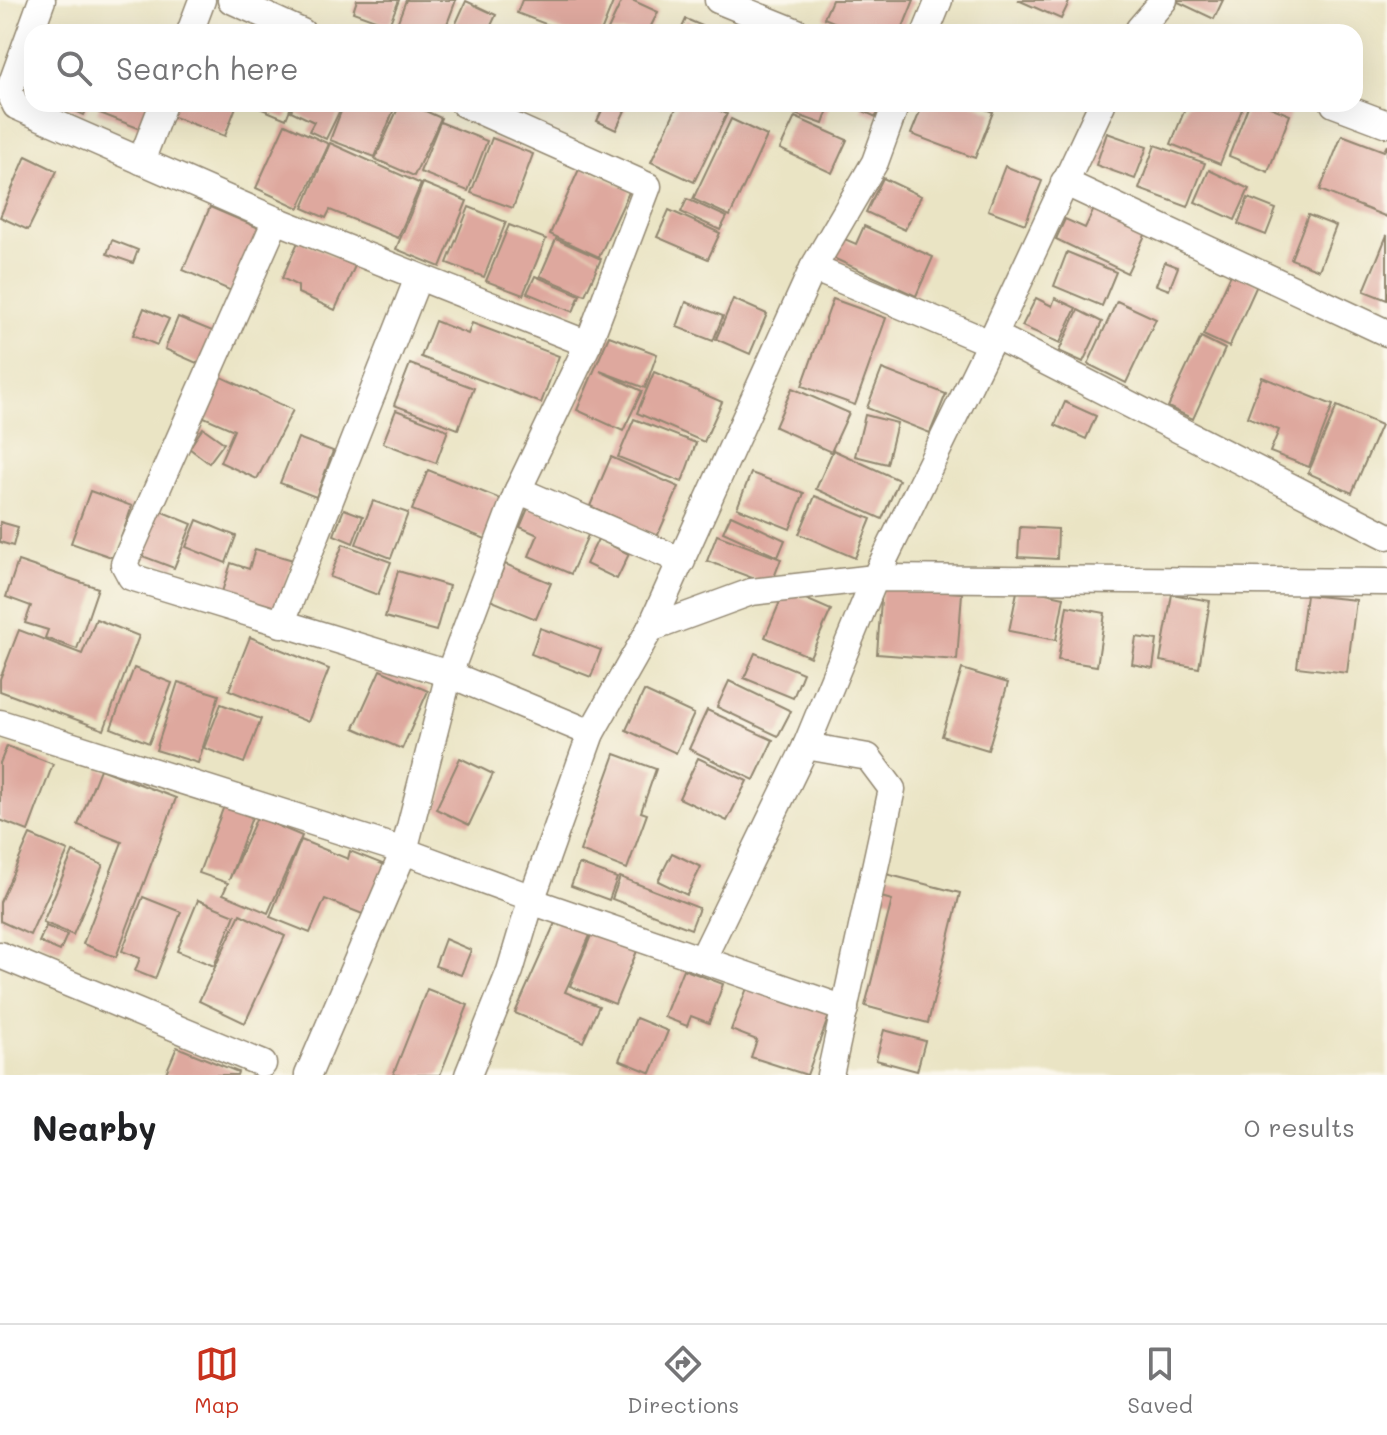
<!DOCTYPE html>
<style>
:root{--surface:#fff;--page:#f2f2f2;--text:#202124;--muted:#757577;--line:#e0e0e0;--accent:#c8321e}
body{margin:0;font-family:Mali,sans-serif;background:var(--page);color:var(--text)}
.list{margin:0;padding:0;list-style:none}
h2{display:flex;justify-content:space-between;align-items:center;height:104px;margin:0;padding:0 32px;font-size:34px}
h2 small{font-size:26px;font-weight:400;color:var(--muted)}
.icon{flex:none;width:44px;height:44px;fill:none;stroke:currentColor;stroke-width:2;stroke-linecap:round;stroke-linejoin:round}
.map{position:relative;flex:none;width:1387px;height:1075px;overflow:hidden}
.search{position:absolute;background:var(--surface);box-shadow:0 8px 32px #0002;left:24px;right:24px;top:24px;height:88px;display:flex;align-items:center;gap:20px;box-sizing:border-box;padding:0 28px;border-radius:24px;color:var(--muted);font-size:30px}
.sheet{height:248px;background:var(--surface)}
nav{display:flex;justify-content:space-around;align-items:center;box-sizing:border-box;height:112px;border-top:2px solid var(--line);background:var(--surface);font-size:22px;color:var(--muted)}
nav a{display:grid;justify-items:center;gap:4px}
nav .on{color:var(--accent)}
.map>svg:first-child{display:block}
.building{fill:#dea89e}
.lines{fill:none;stroke-linecap:round;stroke-linejoin:round}
.minor-casing{stroke:#928771;stroke-width:29}
.minor{stroke:#fff;stroke-width:26}
</style>
<div class="map">
<svg width="1387" height="1075" viewBox="0 0 1387 1075">
<rect width="100%" height="100%" fill="#fbf7ec"/>
<filter id="ink" filterUnits="userSpaceOnUse"><feTurbulence type="fractalNoise" baseFrequency=".0125" numOctaves="2"/><feDisplacementMap in="SourceGraphic" scale="16" xChannelSelector="R" yChannelSelector="G"/><feConvolveMatrix kernelMatrix="1 2 1 2 8 2 1 2 1" color-interpolation-filters="sRGB"/></filter>
<filter id="wash" filterUnits="userSpaceOnUse"><feTurbulence type="fractalNoise" baseFrequency=".006" numOctaves="4" result="noise"/><feDisplacementMap in="SourceGraphic" scale="32" xChannelSelector="R" yChannelSelector="G"/><feGaussianBlur stdDeviation="1.8" result="paint"/><feColorMatrix in="noise" values="0 0 0 0 0 0 0 0 0 0 0 0 0 0 0 0 0 1.4 0 .05"/><feComposite in="paint" operator="in"/></filter>
<g filter="url(#wash)">
<rect width="100%" height="100%" fill="#eae4c4"/>
<g id="blocks">
<!-- building -->
<g class="building">
<path d="M357,0H399L389,25L353,12Z"/>
<path d="M406,0H456L444,32L395,29Z"/>
<path d="M522,0H614L601,32H566L517,13Z"/>
<path d="M622,0H632L658,12L648,32H607Z"/>
<path d="M832,0H914L901,32H857L824,18Z"/>
<path d="M1018,0H1070L1061,19Z"/>
<path d="M1174,0H1223L1214,19Z"/>
<path d="M466,1L496,15L488,32H452Z"/>
<path d="M686,19L707,28L705,32H680Z"/>
<path d="M60,104H89L84,115Z"/>
<path d="M100,104H153L143,130L97,112Z"/>
<path d="M172,104H237L225,136L168,115Z"/>
<path d="M250,104H292L286,119Z"/>
<path d="M294,104H343L326,139L309,131L314,122L291,111Z"/>
<path d="M344,104H396L375,157L330,140Z"/>
<path d="M400,104H410L441,118L414,176L375,159Z"/>
<path d="M605,104H628L616,130L597,121Z"/>
<path d="M678,104H705L727,114L694,182L651,162Z"/>
<path d="M792,104H830L823,124L789,112Z"/>
<path d="M864,104H882L876,117L861,110Z"/>
<path d="M923,104H973L993,112L975,158L911,134Z"/>
<path d="M1187,104H1244L1220,164L1171,144Z"/>
<path d="M1249,104H1263L1290,115L1268,172L1229,156Z"/>
<path d="M795,117L847,140L832,173L780,149Z"/>
<path d="M731,119L767,136L730,216L693,199Z"/>
<path d="M440,122L487,141L468,191L420,172Z"/>
<path d="M285,124L329,144L299,208L256,188Z"/>
<path d="M1107,133L1147,147L1135,179L1096,165Z"/>
<path d="M1342,135L1384,151L1387,145V217L1320,190Z"/>
<path d="M492,138L533,154L513,208L471,193Z"/>
<path d="M330,143L421,184L398,238L330,210L326,218L303,208Z"/>
<path d="M1155,145L1205,163L1188,207L1139,189Z"/>
<path d="M26,156L57,171L28,230L0,217Z"/>
<path d="M1005,166L1042,181L1025,224L988,210Z"/>
<path d="M580,167L630,190L599,257L550,234Z"/>
<path d="M1209,170L1249,189L1235,220L1195,202Z"/>
<path d="M883,178L921,196L905,230L866,212Z"/>
<path d="M423,183L467,201L440,267L396,249Z"/>
<path d="M1248,198L1276,209L1266,235L1238,224Z"/>
<path d="M687,199L727,217L720,230L681,212Z"/>
<path d="M210,207L268,232L241,295L183,270Z"/>
<path d="M469,207L506,222L484,277L447,263Z"/>
<path d="M1095,207L1147,231L1127,273L1056,239L1065,219L1085,228Z"/>
<path d="M669,210L720,233L708,259L657,237Z"/>
<path d="M1308,215L1336,226L1319,270L1291,259Z"/>
<path d="M509,225L546,239L523,295L486,281Z"/>
<path d="M864,226L933,257L916,296L831,257L840,237L856,244Z"/>
<path d="M1387,235V300L1364,291Z"/>
<path d="M556,239L601,259L585,295L540,276Z"/>
<path d="M112,240L138,250L133,263L107,254Z"/>
<path d="M299,240L355,266L335,310L298,293V286L282,278Z"/>
<path d="M1067,252L1116,272L1102,306L1054,286Z"/>
<path d="M1165,262L1178,267L1169,290L1156,285Z"/>
<path d="M1232,272L1258,283L1229,347L1203,335Z"/>
<path d="M535,276L580,295L573,312L527,293Z"/>
<path d="M1036,298L1052,306L1055,298L1076,308L1060,343L1022,326Z"/>
<path d="M733,299L767,314L750,354L716,339Z"/>
<path d="M833,299L886,318L855,405L802,386Z"/>
<path d="M1117,301L1156,319L1126,383L1088,364Z"/>
<path d="M686,302L723,316L713,341L677,327Z"/>
<path d="M144,308L169,319L157,345L133,335Z"/>
<path d="M1078,310L1102,322L1083,362L1059,351Z"/>
<path d="M178,317L222,335L208,368L165,349Z"/>
<path d="M435,321L468,334L472,323L559,356L541,403L421,357Z"/>
<path d="M609,336L657,354L645,388L600,371L642,391L623,431L577,410Z"/>
<path d="M1201,337L1225,349L1193,419L1168,407Z"/>
<path d="M410,364L474,388L458,429L394,405Z"/>
<path d="M882,369L946,394L930,433L867,408Z"/>
<path d="M654,372L722,402L704,442L637,413Z"/>
<path d="M215,374L293,410L257,479L220,462L234,430L197,414Z"/>
<path d="M1262,377L1333,405L1309,467L1270,452L1279,430L1247,417Z"/>
<path d="M792,388L849,413L831,452L775,427Z"/>
<path d="M1065,402L1096,416L1086,439L1055,425Z"/>
<path d="M1337,406L1381,425L1352,493L1308,473Z"/>
<path d="M396,410L448,430L436,463L383,443Z"/>
<path d="M865,415L897,423L887,464L855,456Z"/>
<path d="M634,419L696,443L682,482L618,457Z"/>
<path d="M203,428L224,443L209,463L189,448Z"/>
<path d="M298,438L333,451L316,497L280,483Z"/>
<path d="M833,450L899,480L882,519L816,489Z"/>
<path d="M611,457L679,487L657,537L590,506Z"/>
<path d="M428,470L503,500L488,540L412,510Z"/>
<path d="M751,473L804,493L790,529L737,508Z"/>
<path d="M90,491L132,506L114,558L71,543Z"/>
<path d="M815,496L871,519L855,558L799,534Z"/>
<path d="M373,501L408,513L391,558L356,544Z"/>
<path d="M529,506L589,533L571,574L529,556L538,535L520,527Z"/>
<path d="M155,509L192,524L174,568L137,554Z"/>
<path d="M344,509L363,516L353,543L334,535Z"/>
<path d="M731,515L785,540L778,557L723,532Z"/>
<path d="M197,520L236,536L226,563L186,547Z"/>
<path d="M0,522L18,527L13,546L0,542Z"/>
<path d="M1020,527L1058,529L1057,559L1018,557Z"/>
<path d="M717,535L781,559L771,585L707,561Z"/>
<path d="M598,539L629,554L617,579L586,564Z"/>
<path d="M343,544L391,562L378,595L330,577Z"/>
<path d="M255,549L293,560L278,609L222,592L231,563L249,569Z"/>
<path d="M18,561L98,588L77,649L45,638L48,630L25,623L31,606L6,597Z"/>
<path d="M505,564L551,583L536,619L490,600Z"/>
<path d="M398,571L449,586L436,631L385,617Z"/>
<path d="M882,587L962,593L957,660L877,654Z"/>
<path d="M1018,587L1064,597L1056,640L1009,631Z"/>
<path d="M785,590L831,610L810,657L765,637Z"/>
<path d="M1172,594L1210,601L1199,668L1160,661Z"/>
<path d="M1306,595L1356,600L1347,673L1297,667Z"/>
<path d="M1067,606L1105,613L1097,666L1058,660Z"/>
<path d="M96,619L139,636L104,730L0,691V679L19,630L82,654Z"/>
<path d="M540,628L601,650L591,677L531,654Z"/>
<path d="M250,637L329,669L308,722L229,690Z"/>
<path d="M1136,637L1157,640L1153,668L1132,664Z"/>
<path d="M755,653L803,673L793,698L744,678Z"/>
<path d="M134,668L172,683L149,743L111,728Z"/>
<path d="M962,669L1008,683L988,750L942,736Z"/>
<path d="M380,670L428,691L402,749L354,728Z"/>
<path d="M729,681L791,711L778,736L717,707Z"/>
<path d="M178,682L219,695L198,763L156,750Z"/>
<path d="M644,691L694,714L676,753L626,730Z"/>
<path d="M221,704L261,719L244,763L204,748Z"/>
<path d="M707,710L773,740L754,780L689,749Z"/>
<path d="M7,746L53,764L28,831L0,820V763Z"/>
<path d="M615,754L656,769L641,812L647,814L627,869L580,851Z"/>
<path d="M460,758L493,774L469,825L436,809Z"/>
<path d="M698,758L747,781L727,821L679,798Z"/>
<path d="M100,769L176,798L116,957L83,944L122,842L78,825Z"/>
<path d="M224,806L252,817L229,880L257,817L302,836L268,913L223,894L228,883L199,873Z"/>
<path d="M30,835L68,851L30,935L0,921V902Z"/>
<path d="M301,840L348,859L350,851L390,867L370,917L325,899L310,933L270,917Z"/>
<path d="M73,852L103,865L73,935L43,922Z"/>
<path d="M672,853L701,867L687,895L658,881Z"/>
<path d="M579,864L617,878L609,900L571,886Z"/>
<path d="M886,874L960,893L928,1023L865,1006L892,900L881,897Z"/>
<path d="M620,877L699,908L691,929L612,899Z"/>
<path d="M143,897L181,912L155,979L135,971L140,958L122,951Z"/>
<path d="M198,900L235,915L214,966L177,951Z"/>
<path d="M240,914L285,936L245,1023L199,1001Z"/>
<path d="M558,916L592,931L565,992L599,1006L583,1042L515,1013Z"/>
<path d="M46,926L67,935L60,951L39,942Z"/>
<path d="M592,933L637,951L615,1004L570,986Z"/>
<path d="M445,939L471,950L461,975L435,966Z"/>
<path d="M683,969L723,984L709,1023L691,1016L687,1026L664,1017Z"/>
<path d="M749,983L830,1013L807,1075L751,1057L757,1040L731,1030Z"/>
<path d="M427,989L468,1005L440,1075H393Z"/>
<path d="M636,1018L668,1031L651,1073L619,1060Z"/>
<path d="M884,1030L925,1041L917,1071L876,1060Z"/>
<path d="M177,1047L238,1072L237,1075H165Z"/>
</g>
</g>
</g>
<g filter="url(#ink)">
<use href="#blocks" fill-opacity="0" stroke="#928771" stroke-width="2"/>
<g class="lines">
<!-- minor casing -->
<g class="minor-casing">
<g id="minor">
<path d="M42,0L9,91L16,106L276,220L588,344"/>
<path d="M231,0L302,32"/>
<path d="M718,0L797,32"/>
<path d="M1139,29L1164,0"/>
<path d="M190,32L202,0"/>
<path d="M926,32L939,0"/>
<path d="M1334,104L1387,124"/>
<path d="M141,161L163,104"/>
<path d="M1064,182L1387,333"/>
<path d="M276,220L124,564L131,577L449,674L591,733"/>
<path d="M813,268L990,343"/>
<path d="M994,335L1102,104"/>
<path d="M518,490L682,561"/>
<path d="M281,624L418,278"/>
<path d="M650,629L751,592L875,578L1387,582"/>
<path d="M0,723L404,851L532,898"/>
<path d="M806,746L868,757L892,789L830,1075"/>
<path d="M531,901L845,1009"/>
<path d="M0,955L263,1064"/>
<path d="M702,960L806,746L875,578L994,335L1387,536"/>
<path d="M308,1075L404,851L449,674L518,490L588,344L648,186L464,104"/>
<path d="M468,1075L510,971L531,901L591,733L650,629L813,268L875,162L896,104"/>
</g>
</g>
<!-- minor -->
<use href="#minor" class="minor"/>
</g>
</g>
</svg>
<div class="search"><svg class="icon" aria-label="search" viewBox="0 0 24 24"><circle cx="10" cy="10" r="6"/><path d="M15 15l6 6"/></svg>Search here</div>
</div>
<section class="sheet">
<h2>Nearby<small>0 results</small></h2>
<ul class="list">
</ul>
</section>
<nav>
<a class="on"><svg class="icon" aria-label="map" viewBox="0 0 24 24"><path d="M3 6l6-2 6 2 6-2v14l-6 2-6-2-6 2zM9 4v14M15 6v14"/></svg>Map</a>
<a><svg class="icon" aria-label="directions" viewBox="0 0 24 24"><path d="M12 3l9 9-9 9-9-9zM9 14v-3h6M13 9l2 2-2 2"/></svg>Directions</a>
<a><svg class="icon" aria-label="saved" viewBox="0 0 24 24"><path d="M7 4h10v16l-5-4-5 4z"/></svg>Saved</a>
</nav>
